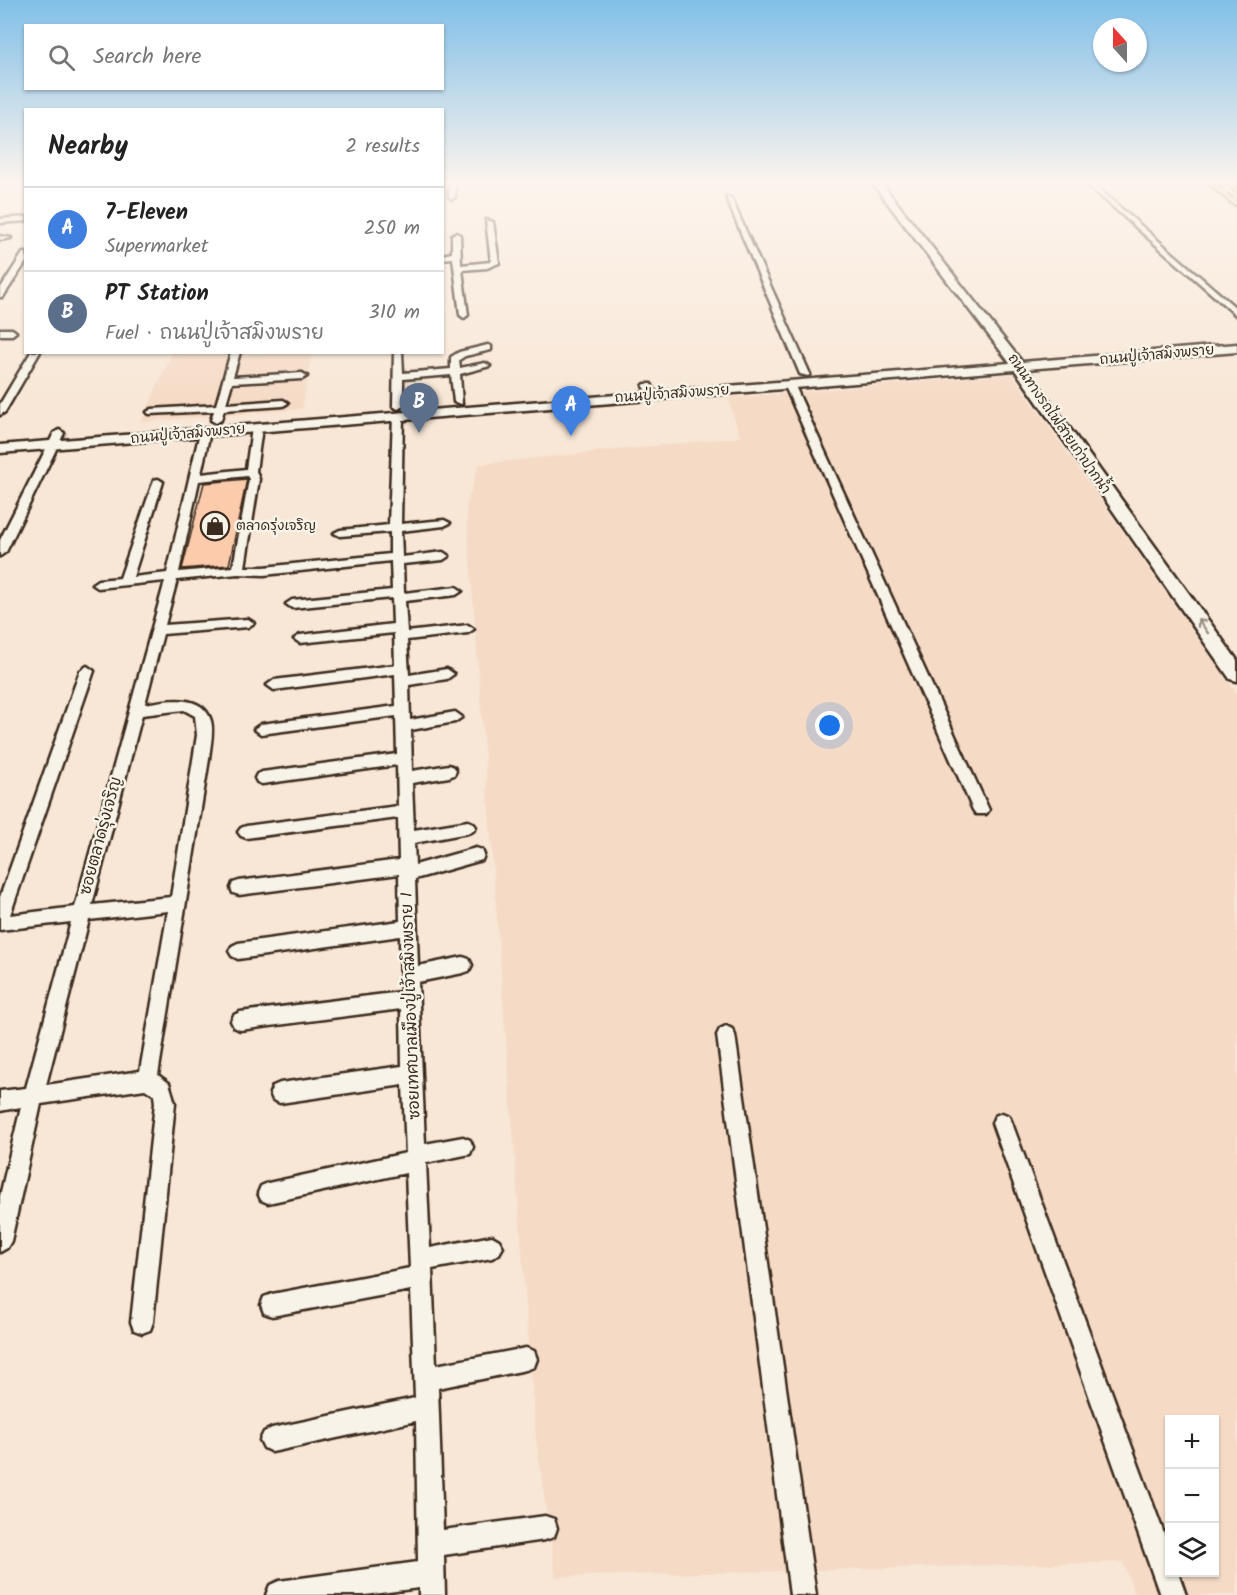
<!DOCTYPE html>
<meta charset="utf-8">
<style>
:root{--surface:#fff;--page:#f2f2f2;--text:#222;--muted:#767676;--line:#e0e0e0;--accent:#db2777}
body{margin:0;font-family:Kalam,"Playpen Sans Thai",sans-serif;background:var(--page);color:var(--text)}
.controls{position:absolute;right:18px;bottom:18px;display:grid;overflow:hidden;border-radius:0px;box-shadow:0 2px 4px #0004}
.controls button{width:54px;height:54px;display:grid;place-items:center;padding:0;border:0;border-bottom:2px solid var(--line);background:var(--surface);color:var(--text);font:30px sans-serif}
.compass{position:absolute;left:1093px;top:18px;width:54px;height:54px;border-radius:50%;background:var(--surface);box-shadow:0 2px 4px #0004;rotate:339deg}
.you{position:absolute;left:830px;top:726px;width:21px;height:21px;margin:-15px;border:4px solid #fff;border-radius:50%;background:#1a73e8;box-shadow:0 0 0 9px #1a73e833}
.badge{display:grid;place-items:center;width:39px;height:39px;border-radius:50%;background:var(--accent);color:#fff;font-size:20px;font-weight:700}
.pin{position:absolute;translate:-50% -50px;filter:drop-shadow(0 2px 3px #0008)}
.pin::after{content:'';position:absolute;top:32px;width:21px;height:18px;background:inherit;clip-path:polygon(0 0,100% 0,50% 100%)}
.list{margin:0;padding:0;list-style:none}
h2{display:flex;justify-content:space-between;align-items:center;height:78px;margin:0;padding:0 24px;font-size:26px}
h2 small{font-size:20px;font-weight:400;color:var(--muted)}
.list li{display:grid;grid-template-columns:39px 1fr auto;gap:18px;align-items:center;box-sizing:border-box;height:84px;padding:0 24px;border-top:2px solid var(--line)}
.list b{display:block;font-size:22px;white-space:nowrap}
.list p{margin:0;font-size:20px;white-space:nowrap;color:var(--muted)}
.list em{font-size:20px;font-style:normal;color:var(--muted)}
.icon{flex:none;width:33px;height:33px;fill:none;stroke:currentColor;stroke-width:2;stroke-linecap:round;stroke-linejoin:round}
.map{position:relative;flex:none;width:1237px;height:1595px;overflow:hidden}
.search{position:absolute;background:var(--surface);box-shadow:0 2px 4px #0004;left:24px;top:24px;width:420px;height:66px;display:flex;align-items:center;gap:15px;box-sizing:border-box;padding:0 21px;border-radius:0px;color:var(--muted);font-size:22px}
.panel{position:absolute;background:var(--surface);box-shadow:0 2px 4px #0004;left:24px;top:108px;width:420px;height:246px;border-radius:0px}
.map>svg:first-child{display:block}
.built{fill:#f5dbc6;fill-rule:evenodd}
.building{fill:#fccbab;stroke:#3b2a1e;stroke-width:1.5}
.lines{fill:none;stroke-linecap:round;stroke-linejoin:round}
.street-casing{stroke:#3b2a1e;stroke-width:5}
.secondary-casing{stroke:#3b2a1e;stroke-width:5}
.highway-casing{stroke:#3b2a1e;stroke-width:5}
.street{fill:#f7f3e8;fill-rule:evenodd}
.secondary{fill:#f7f3e8;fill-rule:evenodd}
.highway{fill:#f6e281;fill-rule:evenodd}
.rail-casing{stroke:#3b2a1e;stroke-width:3}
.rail{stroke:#f7f3e8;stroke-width:2;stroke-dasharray:7;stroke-linecap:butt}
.oneway{stroke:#998e83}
.labels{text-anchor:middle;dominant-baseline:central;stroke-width:5;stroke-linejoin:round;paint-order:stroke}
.far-street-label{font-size:14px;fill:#3b2a1e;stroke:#f7f3e8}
.far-poi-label{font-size:14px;fill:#3b2a1e;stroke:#f7f3e8;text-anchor:start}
.street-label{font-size:16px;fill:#3b2a1e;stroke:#f7f3e8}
</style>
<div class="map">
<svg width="1237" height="1595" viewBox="0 0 1237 1595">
<rect width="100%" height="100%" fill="#f8e7d6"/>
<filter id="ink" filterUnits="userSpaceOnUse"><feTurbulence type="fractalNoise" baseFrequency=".0167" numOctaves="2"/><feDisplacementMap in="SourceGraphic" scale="12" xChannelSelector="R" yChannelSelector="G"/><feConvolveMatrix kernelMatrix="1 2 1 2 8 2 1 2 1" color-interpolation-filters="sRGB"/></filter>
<g filter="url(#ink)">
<!-- built -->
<g class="built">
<path d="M172,353H312L302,409L141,422Z"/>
<path d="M1012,374L1237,694V1595H1135L1123,1562L556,1577L536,1440L466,507L479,464L740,437L728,398ZM1170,1420H1214V1572H1170Z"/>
</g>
<!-- building -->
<path class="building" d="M247,479L229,565L182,569L204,483Z"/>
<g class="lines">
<!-- street casing -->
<g class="street-casing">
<g id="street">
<path d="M450,180H456L455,197L452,199L449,197Z"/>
<path d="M717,180L696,183L693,181V180Z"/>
<path d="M1089,184H1093L1237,309V316L1089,186Z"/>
<path d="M726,197L731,198L810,374L808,376L800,374Z"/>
<path d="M26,217V221L0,223V219Z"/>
<path d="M486,220L493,222L499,263L487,268L462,270L468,315L464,318L460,315L453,258L442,259V255L452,253V235L456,233L460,235L461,265L491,262Z"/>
<path d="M0,236L11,238L0,240Z"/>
<path d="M23,253H26V262L3,297H0V289Z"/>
<path d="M0,329H12L16,332L12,335H0Z"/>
<path d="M488,345L491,346V350L465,356L459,360L460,368L485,363L490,366L460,374L462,404L454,402L451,375L403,379V406L398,409L393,406L394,352H402L403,373L451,369V357L459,352Z"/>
<path d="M31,352H40L5,412L0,415V404Z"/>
<path d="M231,352H240L233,377L302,373L307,376L302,379L232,383L226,404L283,400L288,403L283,406L224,410L221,420L216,423L211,420L214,411L149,414L147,412L152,409L216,405Z"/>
<path d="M789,381L794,384L989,810L986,814H976L973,810L784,384Z"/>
<path d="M645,384H651L657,395L655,397H649L643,386Z"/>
<path d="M398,413L403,416L401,524L444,520L450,523L444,526L401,531L402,557L443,552L449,556L443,560L403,564L404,593L456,587L462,591L456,595L405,601L407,632L468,625L474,629L468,633L407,640L409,675L447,669L454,674L447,679L409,685L410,720L455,712L462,717L455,722L411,730L412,771L449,765L454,767L456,771L454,775L449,777L412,783L414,830L468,821L473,823L476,827L473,831L468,833L414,843L415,865L476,848L482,850L484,855L482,860L415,879L418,966L463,957L469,959L472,965L469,971L463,973L418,982L425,1144L463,1137L470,1140L473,1147L470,1154L426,1163L430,1248L492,1236L499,1240L503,1247L499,1254L492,1258L432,1269L436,1365L526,1348L534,1351L537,1359L534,1367L526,1370L438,1388L443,1530L545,1516L554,1519L557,1528L554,1537L545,1540L444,1555L445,1595H419V1588L365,1595H266L270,1585L279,1581L418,1562L416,1421L272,1452L264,1448L260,1440L264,1432L272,1428L415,1398L411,1290L272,1316L264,1313L261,1305L264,1297L272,1294L410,1268L406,1173L268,1203L261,1200L258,1193L261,1186L268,1183L406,1153L403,1085L280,1103L273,1100L270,1093L273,1086L280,1083L402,1066L401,1009L240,1030L234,1027L231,1021L234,1015L240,1012L401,992L400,936L238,959L232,956L229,951L232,946L238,943L400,921L399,874L239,895L233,893L231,888L233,883L239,881L399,860L398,818L246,838L241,836L238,832L241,828L246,826L398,806L397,765L262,784L257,782L255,778L257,774L262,772L397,754L396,716L261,734L254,729L261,724L396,706L395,674L274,690L267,685L274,680L395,665L394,633L300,643L294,639L300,635L393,624L392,598L292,608L286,604L292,600L392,590L391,561L264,575L238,574L177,580L165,625L248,619L254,623L248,627L163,634L145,704C166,700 203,693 211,721C214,732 210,747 209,759L158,1075L169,1083L175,1103L153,1322L150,1330L142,1333L134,1330L131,1322L155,1103L154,1095L145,1089L41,1104L11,1241L7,1248L0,1252V1196L21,1107L0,1111V1091L26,1088L71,922L0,930V897L80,671L87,666L94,671L10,915L75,907L165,581L98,588L92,584L98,580L120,578L154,480L158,479L163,482L133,577L167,573L200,432L205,429L210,432L201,474L246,469L252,428L257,425L262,428L256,471L259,479L245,567H264L390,554V532L340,536L334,533L340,530L389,525L393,416ZM247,476L249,479L233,567L179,572L199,481ZM184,710L195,716L197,735L171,897L92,905L142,715ZM168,911L140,1071L46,1085L89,920Z"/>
<path d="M59,430L64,433L6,552L0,556V540L54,433Z"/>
<path d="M726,1026L732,1029L735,1035L816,1595H790L717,1035L720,1029Z"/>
<path d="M1002,1113L1009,1116L1012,1123L1170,1550V1572H1178L1186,1595H1160L992,1123L995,1116Z"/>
</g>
</g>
<!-- secondary casing -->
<g class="secondary-casing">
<path id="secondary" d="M870,180H879L1022,362L1237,344V352L1027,369L1237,660V681L1230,679L1015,370L0,453V445L1010,363Z"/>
</g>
<!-- highway casing -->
<g class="highway-casing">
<path id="highway" d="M1205,180H1219L1237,195V205L1233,204Z"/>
</g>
<!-- street -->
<use href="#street" class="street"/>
<!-- secondary -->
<use href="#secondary" class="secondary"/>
<!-- highway -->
<use href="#highway" class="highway"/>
<!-- rail casing -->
<g class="rail-casing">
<g id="rail">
<path d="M1211,180L1237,201"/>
<path d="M1229,180L1237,187"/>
</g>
</g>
<!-- rail -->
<use href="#rail" class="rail"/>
</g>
<!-- one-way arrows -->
<defs><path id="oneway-shaft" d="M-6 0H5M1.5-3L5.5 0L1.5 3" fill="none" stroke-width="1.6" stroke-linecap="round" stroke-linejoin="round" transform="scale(1.5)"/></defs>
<use class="oneway" href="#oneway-shaft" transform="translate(1203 626) rotate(-125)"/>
</g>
<!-- sky -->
<linearGradient id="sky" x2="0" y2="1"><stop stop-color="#81bfe8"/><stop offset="0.45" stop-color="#fcf4ed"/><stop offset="1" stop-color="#fcf4ed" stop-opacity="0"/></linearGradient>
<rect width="1237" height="404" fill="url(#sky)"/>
<!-- icons -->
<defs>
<g id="shop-ring" transform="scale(1.5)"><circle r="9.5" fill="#f7f3e8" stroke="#3b2a1e" stroke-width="1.5"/><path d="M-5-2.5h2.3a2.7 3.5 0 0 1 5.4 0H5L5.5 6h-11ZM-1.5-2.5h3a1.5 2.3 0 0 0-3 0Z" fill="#3b2a1e"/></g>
</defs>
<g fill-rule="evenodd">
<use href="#shop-ring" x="215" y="526"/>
</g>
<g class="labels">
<!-- far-street labels -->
<g class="far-street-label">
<text transform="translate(1157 355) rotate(-5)">ถนนปู่เจ้าสมิงพราย</text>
<text transform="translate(672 394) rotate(-4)">ถนนปู่เจ้าสมิงพราย</text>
<text transform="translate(1059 424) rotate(55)">ถนนทางรถไฟสายเก่าปากน้ำ</text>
<text transform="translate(188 434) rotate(-5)">ถนนปู่เจ้าสมิงพราย</text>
</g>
<!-- far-poi labels -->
<g class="far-poi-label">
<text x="236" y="526">ตลาดรุ่งเจริญ</text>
</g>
<!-- street labels -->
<g class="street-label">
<text transform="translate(101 836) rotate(-75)">ซอยตลาดรุ่งเจริญ</text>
<text transform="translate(411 1006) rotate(-92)">ซอยเทศบาลเมืองปู่เจ้าสมิงพราย 1</text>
</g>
</g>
</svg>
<div class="controls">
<button>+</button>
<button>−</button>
<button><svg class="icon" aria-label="layers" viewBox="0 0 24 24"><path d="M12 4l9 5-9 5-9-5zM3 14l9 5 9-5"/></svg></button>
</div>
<svg class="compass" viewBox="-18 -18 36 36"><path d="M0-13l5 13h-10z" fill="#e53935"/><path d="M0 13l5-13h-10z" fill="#767676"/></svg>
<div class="you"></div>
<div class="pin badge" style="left:571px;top:436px;background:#3f7fe0">A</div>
<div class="pin badge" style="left:419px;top:433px;background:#5c6f8a">B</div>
<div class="search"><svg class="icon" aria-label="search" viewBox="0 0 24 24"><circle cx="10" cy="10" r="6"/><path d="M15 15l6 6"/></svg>Search here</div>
<section class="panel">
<h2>Nearby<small>2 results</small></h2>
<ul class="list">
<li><span class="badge" style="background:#3f7fe0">A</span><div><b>7-Eleven</b><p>Supermarket</p></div><em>250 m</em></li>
<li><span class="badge" style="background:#5c6f8a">B</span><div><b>PT Station</b><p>Fuel · ถนนปู่เจ้าสมิงพราย</p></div><em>310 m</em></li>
</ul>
</section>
</div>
